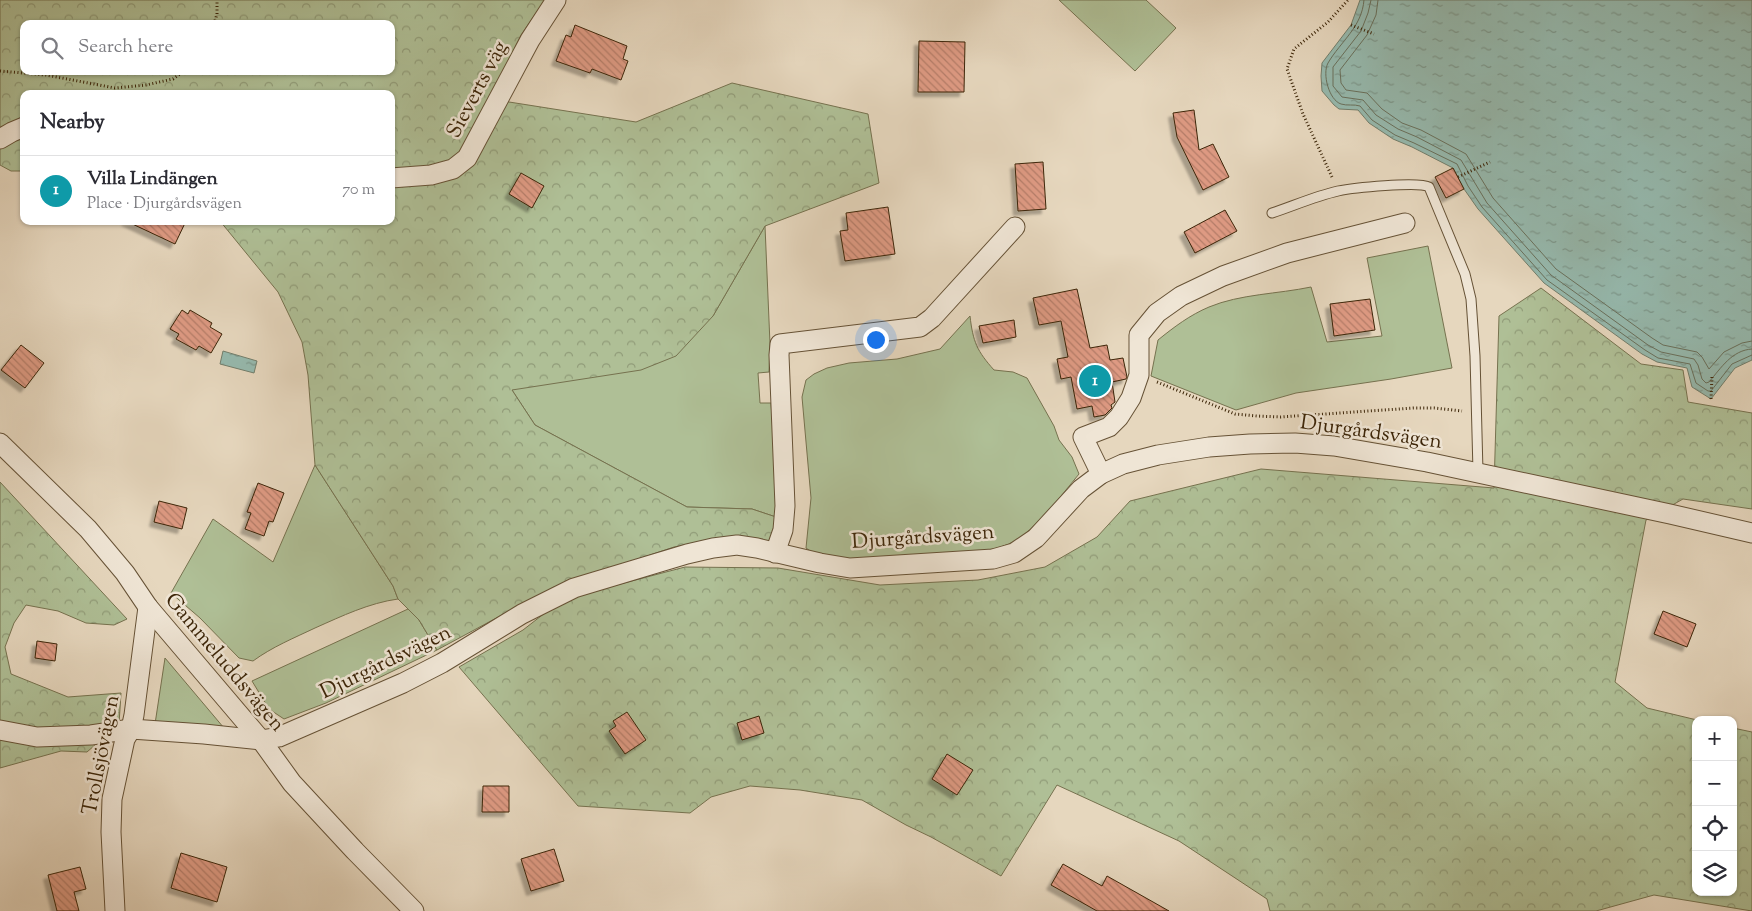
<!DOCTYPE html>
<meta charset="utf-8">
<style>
:root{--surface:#fff;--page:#f7f7f7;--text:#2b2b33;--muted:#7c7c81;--line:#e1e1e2;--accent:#8f2418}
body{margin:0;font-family:"Sorts Mill Goudy",serif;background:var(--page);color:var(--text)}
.controls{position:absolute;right:15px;bottom:15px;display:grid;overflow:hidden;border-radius:10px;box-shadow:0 1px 4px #0004}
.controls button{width:45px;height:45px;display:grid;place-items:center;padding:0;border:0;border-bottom:1px solid var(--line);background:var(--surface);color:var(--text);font:25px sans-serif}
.you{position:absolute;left:875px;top:339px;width:18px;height:18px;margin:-12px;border:4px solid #fff;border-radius:50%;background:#1a73e8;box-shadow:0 0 0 8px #1a73e833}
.badge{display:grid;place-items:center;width:32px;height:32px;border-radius:50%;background:var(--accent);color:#fff;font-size:16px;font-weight:700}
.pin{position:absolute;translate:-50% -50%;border:2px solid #fff;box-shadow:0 1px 5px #0006}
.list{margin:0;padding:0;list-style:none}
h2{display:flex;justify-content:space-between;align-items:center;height:65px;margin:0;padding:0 20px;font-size:21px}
h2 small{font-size:16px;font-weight:400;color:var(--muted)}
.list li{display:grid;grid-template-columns:32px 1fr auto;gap:15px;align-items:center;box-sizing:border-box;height:70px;padding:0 20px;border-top:1px solid var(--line)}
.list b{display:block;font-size:19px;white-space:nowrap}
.list p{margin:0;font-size:16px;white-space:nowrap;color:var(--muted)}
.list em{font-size:16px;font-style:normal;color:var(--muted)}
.icon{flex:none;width:28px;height:28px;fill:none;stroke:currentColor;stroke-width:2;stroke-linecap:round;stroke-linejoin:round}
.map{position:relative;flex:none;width:1752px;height:911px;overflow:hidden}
.search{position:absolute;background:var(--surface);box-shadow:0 1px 4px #0004;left:20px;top:20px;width:375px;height:55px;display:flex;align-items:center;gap:12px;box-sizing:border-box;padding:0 18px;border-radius:10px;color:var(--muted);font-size:19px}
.panel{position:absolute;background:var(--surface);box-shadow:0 1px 4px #0004;left:20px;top:90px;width:375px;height:135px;border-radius:10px}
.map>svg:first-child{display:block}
.grass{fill:#afbf96;stroke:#76724f}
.forest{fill:url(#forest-crowns);stroke:#76724f;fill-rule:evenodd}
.water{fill:url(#water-ripples);stroke:#727e6c}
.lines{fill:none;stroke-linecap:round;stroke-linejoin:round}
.shore{stroke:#69705c;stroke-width:1}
.building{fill:url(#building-back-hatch);stroke:#3c2508;filter:url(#shadow)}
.service-casing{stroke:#665236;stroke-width:11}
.minor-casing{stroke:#665236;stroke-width:21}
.path{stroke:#3c2508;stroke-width:3;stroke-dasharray:1 2.5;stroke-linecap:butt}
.service{stroke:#efe5d5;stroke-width:9}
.minor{stroke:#efe5d5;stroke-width:19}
.labels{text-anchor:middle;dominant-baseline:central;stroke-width:5;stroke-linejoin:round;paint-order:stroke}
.street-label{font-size:21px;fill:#3c2508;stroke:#efe5d5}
</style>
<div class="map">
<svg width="1752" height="911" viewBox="0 0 1752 911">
<defs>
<pattern id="forest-crowns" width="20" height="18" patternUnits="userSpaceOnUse" patternTransform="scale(1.25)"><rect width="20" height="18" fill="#afbf96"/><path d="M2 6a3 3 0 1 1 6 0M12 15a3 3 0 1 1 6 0" fill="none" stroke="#909b78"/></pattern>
<pattern id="water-ripples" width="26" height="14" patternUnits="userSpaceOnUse" patternTransform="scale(1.25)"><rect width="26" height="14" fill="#96baaf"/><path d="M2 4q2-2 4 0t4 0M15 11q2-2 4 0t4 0" fill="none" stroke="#7c978c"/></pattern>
<pattern id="building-back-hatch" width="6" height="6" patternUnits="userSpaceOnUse" patternTransform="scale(1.25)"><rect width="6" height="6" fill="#de9a83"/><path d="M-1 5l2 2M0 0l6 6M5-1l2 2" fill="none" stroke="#b57d69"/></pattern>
<filter id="shadow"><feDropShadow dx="-4.5" dy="4.5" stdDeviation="1" flood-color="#0004"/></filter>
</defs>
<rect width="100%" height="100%" fill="#e6d7be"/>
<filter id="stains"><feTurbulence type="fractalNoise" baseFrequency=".004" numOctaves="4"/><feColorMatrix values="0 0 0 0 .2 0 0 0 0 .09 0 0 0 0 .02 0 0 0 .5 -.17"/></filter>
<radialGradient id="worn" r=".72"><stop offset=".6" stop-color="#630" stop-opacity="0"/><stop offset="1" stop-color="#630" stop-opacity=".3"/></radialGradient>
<!-- grass -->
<g class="grass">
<path d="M1059,0H1146L1176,28L1135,71Z"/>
<path d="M765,226L770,344L769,372L758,373L760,403H771L779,518L752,509L687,507L535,425L512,390L713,316Z"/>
<path d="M1428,246L1452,368L1391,379L1296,393L1236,410L1151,376L1158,340C1174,327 1190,315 1209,307C1240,294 1278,294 1311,287L1327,342L1382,336L1367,258Z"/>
<path d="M970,316C973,342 977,351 994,370L1013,372L1027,378L1054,426L1059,440L1072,457L1079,474L1048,512L1019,540L998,548L959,555L851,559L819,557L806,548L811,498L802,397L806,380L814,374L827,368L849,363L897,359L940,349Z"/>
<path d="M315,465L393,586L398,599C369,603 342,616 315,628C294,638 272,647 253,661L239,658L200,618L171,593L213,519L273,562Z"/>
<path d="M408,609L419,620L437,650L326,703L284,719L269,709L252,681Z"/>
<path d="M165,658L224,728L155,724Z"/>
</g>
<!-- forest -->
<g class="forest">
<path d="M0,0H545L521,35L490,99L636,122L732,83L868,114L879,183L765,226L713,316L676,356L641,370L512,390L535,425L687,507L752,509L779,518L769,546L723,538L674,547L554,587L437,650L419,620L398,599L393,586L315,465L308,375L302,342L278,292L220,221H391V94H24V171H11L0,165ZM24,24H391V71H24Z"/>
<path d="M1541,288L1641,364L1683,370L1688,402L1752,413V509L1683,499L1646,520L1615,682L1647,708L1697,720L1696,892H1733V728L1752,732V911L1654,895L1596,911H1270L1267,899L1179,841L1057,785L1001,876L931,837L906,825L862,800L800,790L750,786L711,797L690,813L578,806L459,667L523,630L559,602L582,594L685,567L778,568L880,585L978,580L1045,567L1097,537L1130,501L1261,469L1494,488L1499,316Z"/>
<path d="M0,482L127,619L114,625L86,623L58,611L26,605L14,623L5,647L11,674L68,697L121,693L119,724L87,752L61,751L0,768Z"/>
</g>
<!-- water -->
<g class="water">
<path d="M1360,0H1752V360L1735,368L1711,399L1692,387L1687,368L1657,362L1642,354L1544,283L1478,209L1464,189L1453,168L1412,147L1393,139L1369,123L1358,110L1339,109L1334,105L1322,91L1321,76L1322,63L1351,25Z"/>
<path d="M223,351L257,361L254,373L220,364Z"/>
</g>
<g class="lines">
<!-- shore -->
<g class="shore">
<path d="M1364,0C1362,27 1341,41 1328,63C1322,74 1329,100 1341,104C1347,106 1354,104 1360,106L1372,120L1395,135L1414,143L1457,164L1468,186L1482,207L1547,280L1645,350L1658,358L1690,364L1696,383L1708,391H1711L1732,364L1752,355"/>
<path d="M1371,0L1368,13L1361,31L1333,67V86L1342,97L1363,100L1376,115L1398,129L1417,137L1461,160L1487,203L1551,275L1648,345L1661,352L1694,359L1698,365L1702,379L1706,383L1709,382C1721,368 1732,350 1752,349"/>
<path d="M1378,0L1376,15L1367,35L1340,70L1341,83L1346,90L1367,93L1382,109L1402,123L1421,130L1466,154L1493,198L1556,269L1652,338L1663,345L1697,352L1702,357L1709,369L1724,352L1742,343L1752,341"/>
</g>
</g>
<!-- building -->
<g class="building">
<path d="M575,25L627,46L623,59L628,61L621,80L592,69L590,73L556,61L566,35L571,37Z"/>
<path d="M919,41L965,42L964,92H918Z"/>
<path d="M1194,110L1199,150L1213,144L1229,177L1203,190L1177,137L1173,113Z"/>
<path d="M1043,162L1046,209L1018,211L1015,164Z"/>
<path d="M1453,168L1464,189L1446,198L1435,177Z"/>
<path d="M521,173L544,186L532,208L509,194Z"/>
<path d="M888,207L895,254L845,261L840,231L848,230L846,213Z"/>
<path d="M1225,210L1237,231L1195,253L1184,232Z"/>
<path d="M126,221H186L175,244Z"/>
<path d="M1077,289L1090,348L1107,345L1110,360L1123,358L1127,377L1126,379L1112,382L1115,402L1111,405L1112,408L1105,415L1094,417L1092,406L1077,409L1071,377L1061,379L1057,359L1068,357L1061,321L1039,325L1033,298Z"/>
<path d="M1370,299L1375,330L1334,336L1330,304Z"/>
<path d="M182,310L188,314L190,310L212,323L210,327L222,334L211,353L199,346L196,350L176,339L179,334L170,329Z"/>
<path d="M1014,320L1016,337L983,343L979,326Z"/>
<path d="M21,345L44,363L25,388L1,370Z"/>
<path d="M258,483L284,493L273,522L269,521L264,536L245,529L251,513L247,512Z"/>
<path d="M159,501L187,508L182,529L154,522Z"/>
<path d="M1663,611L1696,624L1687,647L1654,634Z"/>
<path d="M37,641L57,644L55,661L35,658Z"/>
<path d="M627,712L646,740L625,754L609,731L616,726L613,721Z"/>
<path d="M759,716L764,733L742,740L737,723Z"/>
<path d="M947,754L973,770L957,795L932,779Z"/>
<path d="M483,786H509V812H482Z"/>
<path d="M554,849L564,881L531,891L521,859Z"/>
<path d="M181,853L227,867L217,902L171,888Z"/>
<path d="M1063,864L1102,886L1107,876L1169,911H1097L1051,885Z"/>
<path d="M80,867L86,889L74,892L79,911H57L48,875Z"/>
</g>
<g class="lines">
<!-- service casing -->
<g class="service-casing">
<path id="service" d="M1272,213C1293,206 1316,196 1338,191C1352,188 1419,181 1429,187L1465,274L1471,299L1475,356L1478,472"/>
</g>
<!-- minor casing -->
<g class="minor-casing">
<g id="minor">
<path d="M0,139L12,132L24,127"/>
<path d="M391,178L431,175L453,169L467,158L530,40L556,0"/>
<path d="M0,443L88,529L125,573L148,607L261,740L292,783L355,851L414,911"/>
<path d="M1101,474L1083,437L1109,427L1119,417L1131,398L1139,375V335L1157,313L1181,296L1223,276L1287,253L1405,223"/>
<path d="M775,553L783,530L785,506L779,355L780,344L920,327L932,318L1015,227"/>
<path d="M0,730L37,737L91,735L131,729L204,734L261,740L279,737L403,683L442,663L522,614L574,588L687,554L713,548L737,545L757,548L820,563L850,568L993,559L1014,553L1036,538L1081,489L1101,474L1123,464L1158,455L1209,447L1250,444L1295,443L1334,446L1427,462L1670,514L1752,533"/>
<path d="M115,911L111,832L112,799L125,739L131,729L134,715L148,607"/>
</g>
</g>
<!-- path -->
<g class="path">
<path d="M214,24L217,14V0"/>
<path d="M1351,25L1374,34"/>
<path d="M0,71L46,75L115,88L146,85L173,79L184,71"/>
<path d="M1332,177L1303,114L1287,69L1294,49L1328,22L1348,0"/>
<path d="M1458,177L1490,162"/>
<path d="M1157,382L1235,414L1257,416L1281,417L1413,408H1434L1462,411"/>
<path d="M1711,399L1712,376"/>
</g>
<!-- service -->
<use href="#service" class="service"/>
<!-- minor -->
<use href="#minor" class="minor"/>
</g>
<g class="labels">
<!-- street labels -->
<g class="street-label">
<text transform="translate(478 90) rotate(-62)">Sieverts väg</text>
<text transform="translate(1371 433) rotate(8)">Djurgårdsvägen</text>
<text transform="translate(923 538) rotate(-4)">Djurgårdsvägen</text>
<text transform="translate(224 663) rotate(50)">Gammeluddsvägen</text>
<text transform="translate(386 663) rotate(-26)">Djurgårdsvägen</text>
<text transform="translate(102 755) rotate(-79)">Trollsjövägen</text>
</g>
</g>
<rect width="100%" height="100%" filter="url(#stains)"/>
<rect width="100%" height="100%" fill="url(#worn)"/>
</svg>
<div class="controls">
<button>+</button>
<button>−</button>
<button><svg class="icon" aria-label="locate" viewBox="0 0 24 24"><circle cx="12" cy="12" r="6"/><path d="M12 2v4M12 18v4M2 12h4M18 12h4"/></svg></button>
<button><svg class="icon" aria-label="layers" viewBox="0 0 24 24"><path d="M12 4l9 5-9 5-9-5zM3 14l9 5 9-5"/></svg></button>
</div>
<div class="you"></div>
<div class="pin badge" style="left:1095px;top:381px;background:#0f9aa8">1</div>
<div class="search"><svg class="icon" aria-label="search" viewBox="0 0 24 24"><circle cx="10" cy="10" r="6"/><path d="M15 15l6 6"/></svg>Search here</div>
<section class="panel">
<h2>Nearby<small></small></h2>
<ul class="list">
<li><span class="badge" style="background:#0f9aa8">1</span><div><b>Villa Lindängen</b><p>Place · Djurgårdsvägen</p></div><em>70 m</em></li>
</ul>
</section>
</div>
